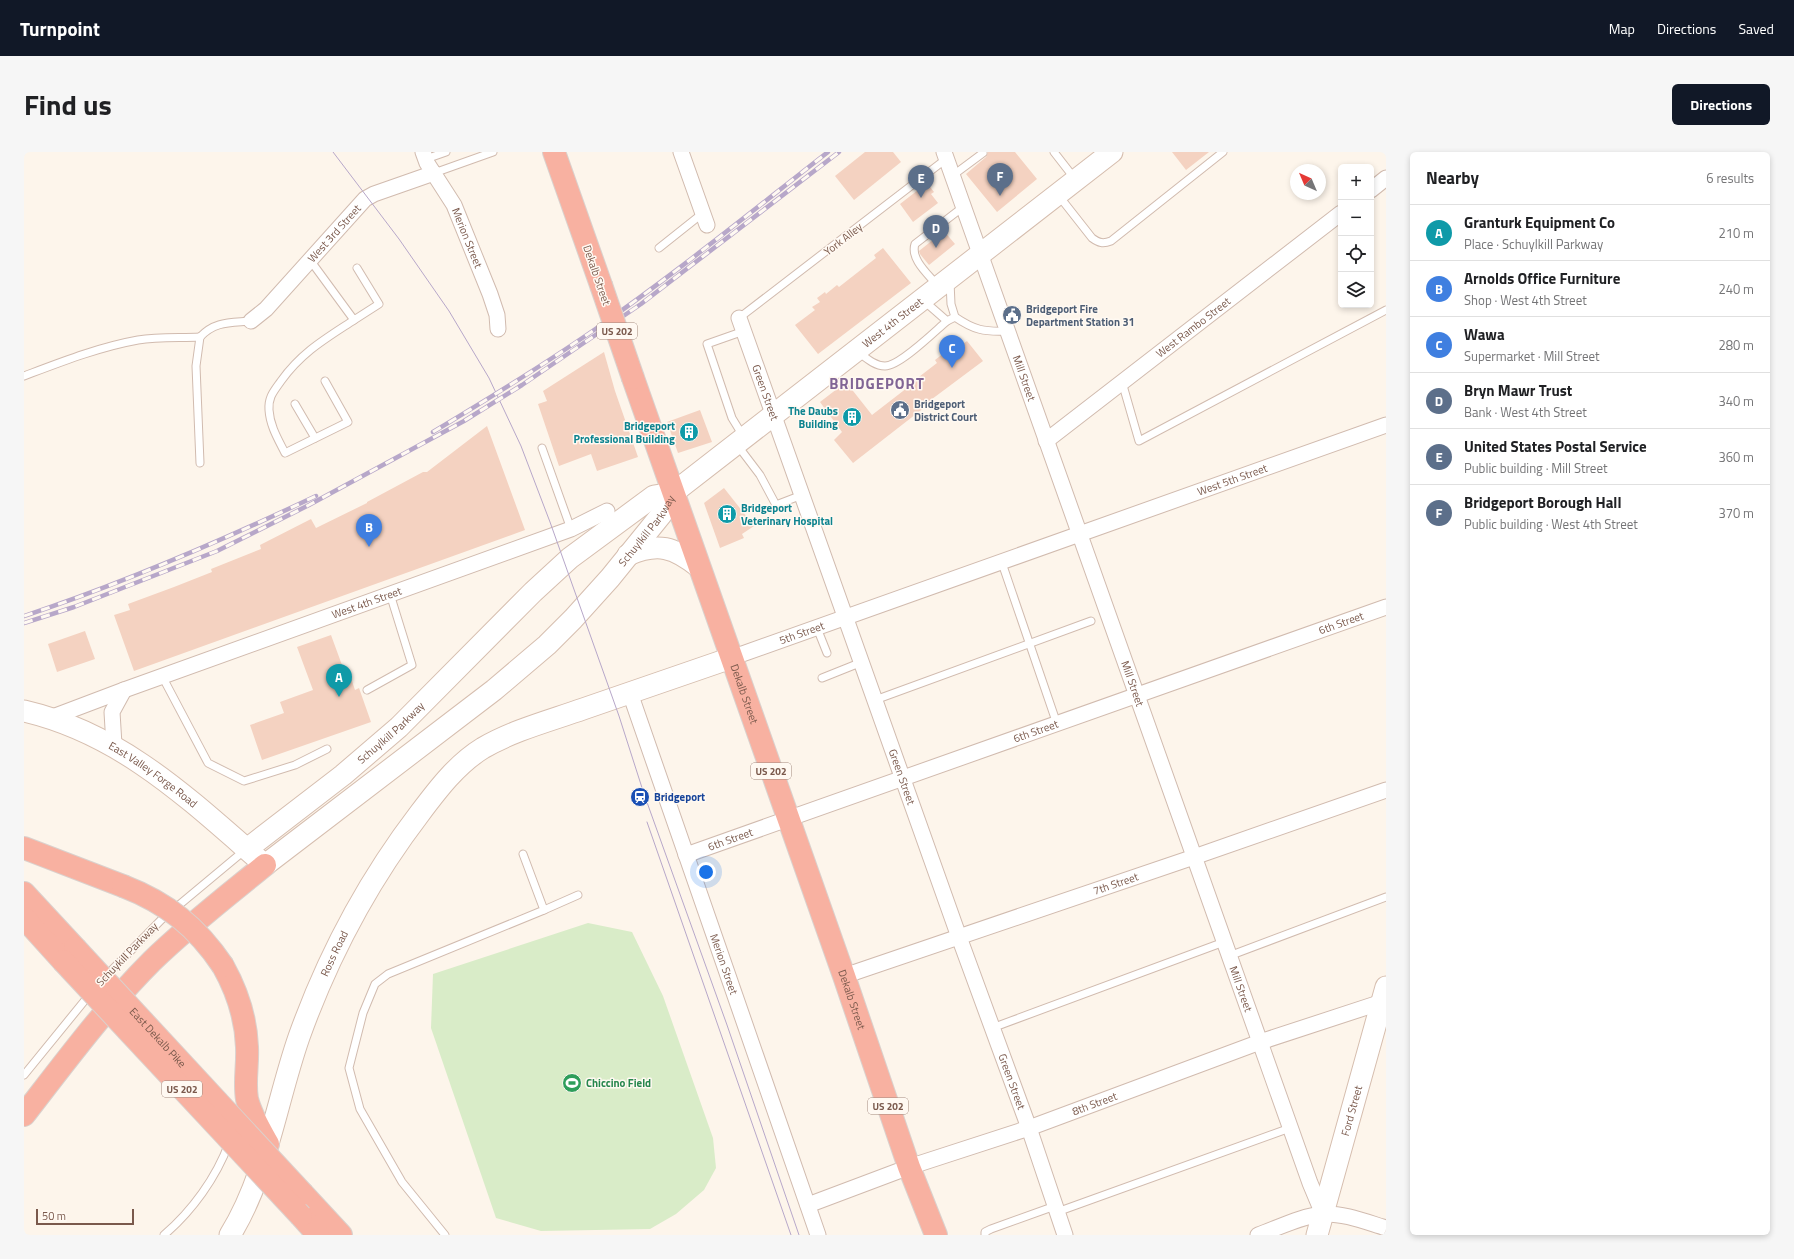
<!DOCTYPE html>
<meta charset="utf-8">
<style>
:root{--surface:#fff;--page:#f6f6f6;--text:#202124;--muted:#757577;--line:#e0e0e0;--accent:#111827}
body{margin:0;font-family:"Titillium Web",sans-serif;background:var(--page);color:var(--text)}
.controls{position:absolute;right:12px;top:12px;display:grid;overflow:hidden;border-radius:6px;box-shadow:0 2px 6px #0003}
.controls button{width:36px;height:36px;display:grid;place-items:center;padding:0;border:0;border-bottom:1px solid var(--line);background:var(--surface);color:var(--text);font:20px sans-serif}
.compass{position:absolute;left:1266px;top:12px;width:36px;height:36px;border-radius:50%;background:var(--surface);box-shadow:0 2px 6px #0003;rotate:316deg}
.scale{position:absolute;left:12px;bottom:10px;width:98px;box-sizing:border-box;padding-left:4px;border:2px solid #7a594c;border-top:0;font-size:11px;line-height:14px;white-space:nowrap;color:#7a594c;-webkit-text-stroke:3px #fff9f2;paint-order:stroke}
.you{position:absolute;left:682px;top:720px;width:14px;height:14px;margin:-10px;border:3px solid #fff;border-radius:50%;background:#1a73e8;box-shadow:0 0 0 6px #1a73e833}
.badge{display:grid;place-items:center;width:26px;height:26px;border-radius:50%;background:var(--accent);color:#fff;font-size:13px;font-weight:700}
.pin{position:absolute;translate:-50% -33px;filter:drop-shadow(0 1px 2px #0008)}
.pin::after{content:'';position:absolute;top:21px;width:14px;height:12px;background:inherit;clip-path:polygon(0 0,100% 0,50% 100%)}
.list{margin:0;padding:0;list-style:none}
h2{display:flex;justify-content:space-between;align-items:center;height:52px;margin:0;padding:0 16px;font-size:17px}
h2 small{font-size:13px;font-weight:400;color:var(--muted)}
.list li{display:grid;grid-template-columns:26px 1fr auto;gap:12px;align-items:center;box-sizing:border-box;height:56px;padding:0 16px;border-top:1px solid var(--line)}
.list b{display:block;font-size:15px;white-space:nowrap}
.list p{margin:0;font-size:13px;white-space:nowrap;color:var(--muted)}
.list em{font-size:13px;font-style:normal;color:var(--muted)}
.icon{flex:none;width:22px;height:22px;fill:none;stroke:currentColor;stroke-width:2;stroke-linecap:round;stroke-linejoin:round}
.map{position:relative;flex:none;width:1362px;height:1083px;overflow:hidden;border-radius:6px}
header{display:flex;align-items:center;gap:24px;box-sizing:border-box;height:56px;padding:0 20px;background:var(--accent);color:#fff}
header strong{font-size:19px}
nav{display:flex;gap:22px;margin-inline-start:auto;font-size:14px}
.intro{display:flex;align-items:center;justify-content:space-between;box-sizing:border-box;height:96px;padding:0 24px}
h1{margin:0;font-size:28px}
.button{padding:10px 18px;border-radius:6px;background:var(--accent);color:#fff;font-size:14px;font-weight:700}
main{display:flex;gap:24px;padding:0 24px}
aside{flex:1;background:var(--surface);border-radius:6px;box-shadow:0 2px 6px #0003}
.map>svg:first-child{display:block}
.green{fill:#d9ecc8}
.building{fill:#f4d2c1}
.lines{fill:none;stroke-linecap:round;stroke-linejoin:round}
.lane-casing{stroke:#d1bbaf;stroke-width:9}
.street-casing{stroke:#d1bbaf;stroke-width:17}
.secondary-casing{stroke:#d6beaf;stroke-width:23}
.highway-casing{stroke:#dad1cd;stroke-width:24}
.lane{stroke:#fff;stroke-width:7}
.street{stroke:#fff;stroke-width:15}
.secondary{stroke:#fff;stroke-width:21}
.highway{stroke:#f8b1a1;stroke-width:22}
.tram{stroke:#b7a7c9;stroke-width:1}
.rail-casing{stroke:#b7a7c9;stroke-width:4.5}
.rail{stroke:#fff9f2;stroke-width:3;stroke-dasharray:9;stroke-linecap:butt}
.highway-bridge-casing{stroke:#dad1cd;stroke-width:24;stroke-linecap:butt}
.highway-bridge{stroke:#f8b1a1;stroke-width:22}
.labels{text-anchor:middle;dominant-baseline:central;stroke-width:3;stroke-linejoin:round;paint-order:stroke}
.shield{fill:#fff9f2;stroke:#a2897e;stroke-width:1}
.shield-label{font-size:10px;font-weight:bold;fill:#7a594c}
.street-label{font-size:11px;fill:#7a594c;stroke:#fff9f2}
.service-label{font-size:11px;font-weight:bold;fill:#4e5e75;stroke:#fff9f2;text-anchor:start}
.culture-label{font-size:11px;font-weight:bold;fill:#0d838f;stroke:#fff9f2;text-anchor:end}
.transit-label{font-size:11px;font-weight:bold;fill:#164399;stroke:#fff9f2;text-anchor:start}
.leisure-label{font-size:11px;font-weight:bold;fill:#27864d;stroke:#fff9f2;text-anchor:start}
.district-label{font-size:15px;font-weight:bold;letter-spacing:1px;fill:#816595;stroke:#fff9f2}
</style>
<header>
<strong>Turnpoint</strong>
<nav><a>Map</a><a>Directions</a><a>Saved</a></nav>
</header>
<div class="intro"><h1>Find us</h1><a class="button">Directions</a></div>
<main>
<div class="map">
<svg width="1362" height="1083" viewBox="0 0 1362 1083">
<rect width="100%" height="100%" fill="#fdf5eb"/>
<!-- green -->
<path class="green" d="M564,771L608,780L639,844L689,986L692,1016L680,1038L652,1062L626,1077L517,1079L472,1066L407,876L409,822Z"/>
<!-- building -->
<g class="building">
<path d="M841,0H869L877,10L830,48L811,24Z"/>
<path d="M964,0H991L1013,27L973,60L942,22L962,5Z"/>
<path d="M1148,0H1185L1162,18Z"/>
<path d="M903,31L910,40L907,42L914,51L889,70L876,52Z"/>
<path d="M920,79L931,92L905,113L896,102L895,99Z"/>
<path d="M859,96L887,131L794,202L771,173L791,158L788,155L796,150L793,146L801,140L802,142L813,133L815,135L852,106L850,103Z"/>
<path d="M943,189L959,209L900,253L901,255L829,311L810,288L818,280L796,250L822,230L848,263L892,229L891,228L913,211L911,208L929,194L932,197Z"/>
<path d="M580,200L591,239L614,305L573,319L567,302L535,314L514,252L523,249L519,239Z"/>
<path d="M676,258L688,290L654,301L643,270Z"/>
<path d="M463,274L501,378L110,519L90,463L106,458L104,452L150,435L188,420L187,417L237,397L236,393L287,367L292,376L343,351V350L399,320H403Z"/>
<path d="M700,336L730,374L718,382L720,386L696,396L680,351Z"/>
<path d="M61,479L71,507L33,520L24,492Z"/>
<path d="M307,483L322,524L326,523L331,538L335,536L347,570L238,608L226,573L260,561L256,550L289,538L273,495Z"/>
</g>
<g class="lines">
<!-- lane casing -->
<g class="lane-casing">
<g id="lane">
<path d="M1030,0L1051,27"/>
<path d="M402,7L422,0"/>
<path d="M410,21L469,0"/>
<path d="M928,24L959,1"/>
<path d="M1035,44L1068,86C1075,91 1079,92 1087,89L1199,0"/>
<path d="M635,96L679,61"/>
<path d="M286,108L330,168L355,152L333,116"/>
<path d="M926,130L927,152L931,165C950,178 960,180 983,179"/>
<path d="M913,133C904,122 886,107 891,92L939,55"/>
<path d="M899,148L923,169"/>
<path d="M715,166L922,7"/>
<path d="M176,185L172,214L176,311"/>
<path d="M176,185C191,169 206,171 227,169"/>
<path d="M834,200C842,206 851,214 861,214C876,214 911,179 923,169L931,165"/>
<path d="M0,224C37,210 75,195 114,188C134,185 155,186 176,185"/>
<path d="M301,229L324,270L261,301C254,287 246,274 245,258C244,245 250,239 257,229C278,200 301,187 330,168"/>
<path d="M1098,230L1115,289L1362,158"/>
<path d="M271,252L291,286"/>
<path d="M719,284L708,266L683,192L720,179"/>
<path d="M714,294L736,323L752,353L778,343"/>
<path d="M518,296L547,377"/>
<path d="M978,411L1033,572"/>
<path d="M793,476L803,501"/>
<path d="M138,524L184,611L220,629L271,613L303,597"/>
<path d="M798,526L838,510"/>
<path d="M343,538L388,513L366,442"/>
<path d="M851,548L1067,469"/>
<path d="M520,758L554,743"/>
<path d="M1205,804L1362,745"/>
<path d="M81,825L137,768L221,698"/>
<path d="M968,876L1200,790"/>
<path d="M0,923L66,842"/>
<path d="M1033,1060L1266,976"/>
<path d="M140,1083C168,1059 192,1026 205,991"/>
<path d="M421,1083L378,1030L336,957L325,916L339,861L351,832L364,822L520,758L499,702"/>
<path d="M961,1083V1080L967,1077L1031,1054"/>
</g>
</g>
<!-- street casing -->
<g class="street-casing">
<g id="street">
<path id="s1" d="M399,0L403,11L430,53L466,142L473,163L474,177"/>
<path d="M657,0L683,73"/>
<path id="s2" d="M920,0L1286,1031L1299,1062"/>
<path d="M1347,38L1362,26"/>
<path id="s3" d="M715,166L935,785L1005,976L1041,1083"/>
<path id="s4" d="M227,169L242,157L341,47L350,42L410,21"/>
<path id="s5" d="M1022,289L1317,61"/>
<path id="s6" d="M707,506L1362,273"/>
<path id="s7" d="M606,541L794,1083"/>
<path id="s8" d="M26,566L100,538L547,377L583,359"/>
<path d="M90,593L88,560L100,538"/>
<path id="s9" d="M662,703L1362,455"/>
<path id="s10" d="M820,824L1170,705L1362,638"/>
<path id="s11" d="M784,1053L885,1015L1005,976L1236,890L1358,850"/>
<path d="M1234,1083C1254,1076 1277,1064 1299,1062C1320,1061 1342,1070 1362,1076"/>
</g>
</g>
<!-- secondary casing -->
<g class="secondary-casing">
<g id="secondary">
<path d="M604,403C634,390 650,395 675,415"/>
<path id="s12" d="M0,559C99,582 167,649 241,713L470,538L523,493L549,467L586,426L637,363L649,341L1088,0"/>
<path id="s13" d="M223,697L319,623L375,575L509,440L546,406L630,344L649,341"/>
<path id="s14" d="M206,1083C243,1023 252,951 275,885C304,804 344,729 396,661C414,637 433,612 459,596C490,578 525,569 559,557C608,540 658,523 707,506"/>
<path id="s15" d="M1293,1083L1362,835"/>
</g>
</g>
<!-- highway casing -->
<g class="highway-casing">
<g id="highway">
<path d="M530,0L577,133"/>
<path id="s16" d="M609,226L820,824L885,1015L912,1083"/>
<path d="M0,696L99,734"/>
<path d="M0,741L51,796"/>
<path d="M0,766L39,809"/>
<path d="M199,814C213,839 222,866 223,895C224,913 220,930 223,947C227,963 236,978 244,992"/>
<path d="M0,963C41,910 81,856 128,809C164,774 203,744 241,713"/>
<path d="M279,1042L317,1083"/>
<path d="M277,1064L294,1083"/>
</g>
</g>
<!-- lane -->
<use href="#lane" class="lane"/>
<!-- street -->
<use href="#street" class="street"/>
<!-- secondary -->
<use href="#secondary" class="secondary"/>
<!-- highway -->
<use href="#highway" class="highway"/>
<!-- tram -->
<g class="tram">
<path d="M309,0L375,87L425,159L465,226L497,294L526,370L595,564L620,642L703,873L775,1083"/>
<path d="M623,670L767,1083"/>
</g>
<!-- rail casing -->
<g class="rail-casing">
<g id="rail">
<path d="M409,280C464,247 518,214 570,178C651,122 727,60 804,0"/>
<path d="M0,464C100,431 197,389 292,344"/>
<path d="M0,471L50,455L193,399L285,353L440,269L498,233L617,152L815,0"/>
</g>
</g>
<!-- rail -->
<use href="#rail" class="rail"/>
<!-- highway-bridge casing -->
<g class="highway-bridge-casing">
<g id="highway-bridge">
<path d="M577,133L609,226"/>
<path d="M99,734C143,751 173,775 199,814"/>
<path id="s17" d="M51,796L279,1042"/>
<path d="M39,809L277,1064"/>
</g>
</g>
<!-- highway-bridge -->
<use href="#highway-bridge" class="highway-bridge"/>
</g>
<!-- icons -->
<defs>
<g id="civic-disc" transform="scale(1)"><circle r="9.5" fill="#5c6f8a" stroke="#fff9f2"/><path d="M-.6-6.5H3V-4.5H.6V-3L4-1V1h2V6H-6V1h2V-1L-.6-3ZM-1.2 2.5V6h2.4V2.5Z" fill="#fff"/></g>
<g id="building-disc" transform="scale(1)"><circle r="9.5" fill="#0f9aa8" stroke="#fff9f2"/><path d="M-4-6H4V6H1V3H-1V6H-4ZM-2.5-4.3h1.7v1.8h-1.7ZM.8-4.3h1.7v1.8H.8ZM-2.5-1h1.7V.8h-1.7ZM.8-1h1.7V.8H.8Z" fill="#fff"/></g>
<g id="station-disc" transform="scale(1)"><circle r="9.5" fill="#1a4fb4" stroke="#fff9f2"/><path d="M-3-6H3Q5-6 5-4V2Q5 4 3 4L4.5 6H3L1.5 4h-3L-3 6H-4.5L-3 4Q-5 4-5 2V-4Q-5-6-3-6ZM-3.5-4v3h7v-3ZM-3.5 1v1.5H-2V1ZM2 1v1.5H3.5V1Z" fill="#fff"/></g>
<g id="stadium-disc" transform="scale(1)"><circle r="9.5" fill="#2e9e5b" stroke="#fff9f2"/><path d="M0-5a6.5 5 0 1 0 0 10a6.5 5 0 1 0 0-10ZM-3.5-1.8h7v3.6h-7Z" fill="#fff"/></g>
</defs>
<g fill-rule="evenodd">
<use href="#civic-disc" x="988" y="163"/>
<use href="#civic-disc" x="876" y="258"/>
<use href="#building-disc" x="828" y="265"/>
<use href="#building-disc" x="665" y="280"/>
<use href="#building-disc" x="703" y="362"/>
<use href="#station-disc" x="616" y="645"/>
<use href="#stadium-disc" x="548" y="931"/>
</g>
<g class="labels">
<!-- shield labels -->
<g class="shield">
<rect x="573" y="171" width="40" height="16" rx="3"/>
<rect x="727" y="611" width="40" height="16" rx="3"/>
<rect x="138" y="929" width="40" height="16" rx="3"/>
<rect x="844" y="946" width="40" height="16" rx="3"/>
</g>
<g class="shield-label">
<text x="593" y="179">US 202</text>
<text x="747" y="619">US 202</text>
<text x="158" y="937">US 202</text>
<text x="864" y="954">US 202</text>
</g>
<!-- street labels -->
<g class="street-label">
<text stroke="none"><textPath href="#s4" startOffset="121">West 3rd Street</textPath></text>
<text stroke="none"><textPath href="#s1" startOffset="97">Merion Street</textPath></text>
<text transform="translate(819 87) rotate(-38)">York Alley</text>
<text transform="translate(573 123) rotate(71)">Dekalb Street</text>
<text stroke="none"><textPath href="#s12" startOffset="1123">West 4th Street</textPath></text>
<text stroke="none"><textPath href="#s5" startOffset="186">West Rambo Street</textPath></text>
<text stroke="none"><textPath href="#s2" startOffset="240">Mill Street</textPath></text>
<text stroke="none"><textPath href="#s3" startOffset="79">Green Street</textPath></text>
<text stroke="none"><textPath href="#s6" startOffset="532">West 5th Street</textPath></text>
<text stroke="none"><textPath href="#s12" startOffset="799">Schuylkill Parkway</textPath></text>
<text stroke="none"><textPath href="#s8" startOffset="337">West 4th Street</textPath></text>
<text stroke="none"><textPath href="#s9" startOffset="695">6th Street</textPath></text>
<text stroke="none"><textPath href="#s6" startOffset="75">5th Street</textPath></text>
<text stroke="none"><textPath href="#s2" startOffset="564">Mill Street</textPath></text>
<text stroke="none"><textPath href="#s16" startOffset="335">Dekalb Street</textPath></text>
<text stroke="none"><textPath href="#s9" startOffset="371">6th Street</textPath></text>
<text stroke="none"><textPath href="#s13" startOffset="185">Schuylkill Parkway</textPath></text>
<text stroke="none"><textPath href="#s12" startOffset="145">East Valley Forge Road</textPath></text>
<text stroke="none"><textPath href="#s3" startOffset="487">Green Street</textPath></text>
<text stroke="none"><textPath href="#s9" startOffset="47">6th Street</textPath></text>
<text stroke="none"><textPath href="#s10" startOffset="287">7th Street</textPath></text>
<text transform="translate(103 802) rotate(-46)">Schuykill Parkway</text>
<text stroke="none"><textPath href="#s14" startOffset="301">Ross Road</textPath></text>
<text stroke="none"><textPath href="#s7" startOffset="287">Merion Street</textPath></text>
<text stroke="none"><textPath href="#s2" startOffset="888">Mill Street</textPath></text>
<text stroke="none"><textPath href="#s16" startOffset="659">Dekalb Street</textPath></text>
<text stroke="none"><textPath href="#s17" startOffset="122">East Dekalb Pike</textPath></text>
<text stroke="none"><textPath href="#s3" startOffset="811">Green Street</textPath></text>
<text stroke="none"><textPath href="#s11" startOffset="304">8th Street</textPath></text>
<text stroke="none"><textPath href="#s15" startOffset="129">Ford Street</textPath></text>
</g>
<!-- service labels -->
<g class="service-label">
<text x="1002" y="157">Bridgeport Fire<tspan x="1002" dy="13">Department Station 31</tspan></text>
<text x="890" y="252">Bridgeport<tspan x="890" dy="13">District Court</tspan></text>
</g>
<!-- culture labels -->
<g class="culture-label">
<text x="814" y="259">The Daubs<tspan x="814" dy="13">Building</tspan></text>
<text x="651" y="274">Bridgeport<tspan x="651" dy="13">Professional Building</tspan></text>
<text x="717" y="356" text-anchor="start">Bridgeport<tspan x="717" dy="13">Veterinary Hospital</tspan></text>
</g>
<!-- transit labels -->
<g class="transit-label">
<text x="630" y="645">Bridgeport</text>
</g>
<!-- leisure labels -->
<g class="leisure-label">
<text x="562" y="931">Chiccino Field</text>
</g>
<!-- district labels -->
<g class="district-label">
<text x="853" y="231">BRIDGEPORT</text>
</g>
</g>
</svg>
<div class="controls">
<button>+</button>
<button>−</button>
<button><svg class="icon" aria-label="locate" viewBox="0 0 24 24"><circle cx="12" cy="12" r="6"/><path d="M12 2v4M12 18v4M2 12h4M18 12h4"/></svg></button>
<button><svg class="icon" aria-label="layers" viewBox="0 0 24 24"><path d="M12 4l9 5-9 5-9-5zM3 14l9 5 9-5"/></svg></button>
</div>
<svg class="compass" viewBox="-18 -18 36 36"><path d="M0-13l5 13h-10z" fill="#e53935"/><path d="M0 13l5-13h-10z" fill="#757577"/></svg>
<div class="scale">50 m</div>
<div class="you"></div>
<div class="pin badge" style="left:315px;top:545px;background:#0f9aa8">A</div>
<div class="pin badge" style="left:345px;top:395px;background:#3f7fe0">B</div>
<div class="pin badge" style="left:928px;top:216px;background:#3f7fe0">C</div>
<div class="pin badge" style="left:912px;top:96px;background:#5c6f8a">D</div>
<div class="pin badge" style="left:897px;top:46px;background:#5c6f8a">E</div>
<div class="pin badge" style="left:976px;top:44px;background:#5c6f8a">F</div>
</div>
<aside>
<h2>Nearby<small>6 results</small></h2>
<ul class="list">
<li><span class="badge" style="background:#0f9aa8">A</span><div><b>Granturk Equipment Co</b><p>Place · Schuylkill Parkway</p></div><em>210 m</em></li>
<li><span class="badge" style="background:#3f7fe0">B</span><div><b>Arnolds Office Furniture</b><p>Shop · West 4th Street</p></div><em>240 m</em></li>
<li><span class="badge" style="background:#3f7fe0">C</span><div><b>Wawa</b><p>Supermarket · Mill Street</p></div><em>280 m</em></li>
<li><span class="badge" style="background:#5c6f8a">D</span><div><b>Bryn Mawr Trust</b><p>Bank · West 4th Street</p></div><em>340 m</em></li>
<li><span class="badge" style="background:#5c6f8a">E</span><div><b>United States Postal Service</b><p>Public building · Mill Street</p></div><em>360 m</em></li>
<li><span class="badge" style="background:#5c6f8a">F</span><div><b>Bridgeport Borough Hall</b><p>Public building · West 4th Street</p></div><em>370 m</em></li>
</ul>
</aside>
</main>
